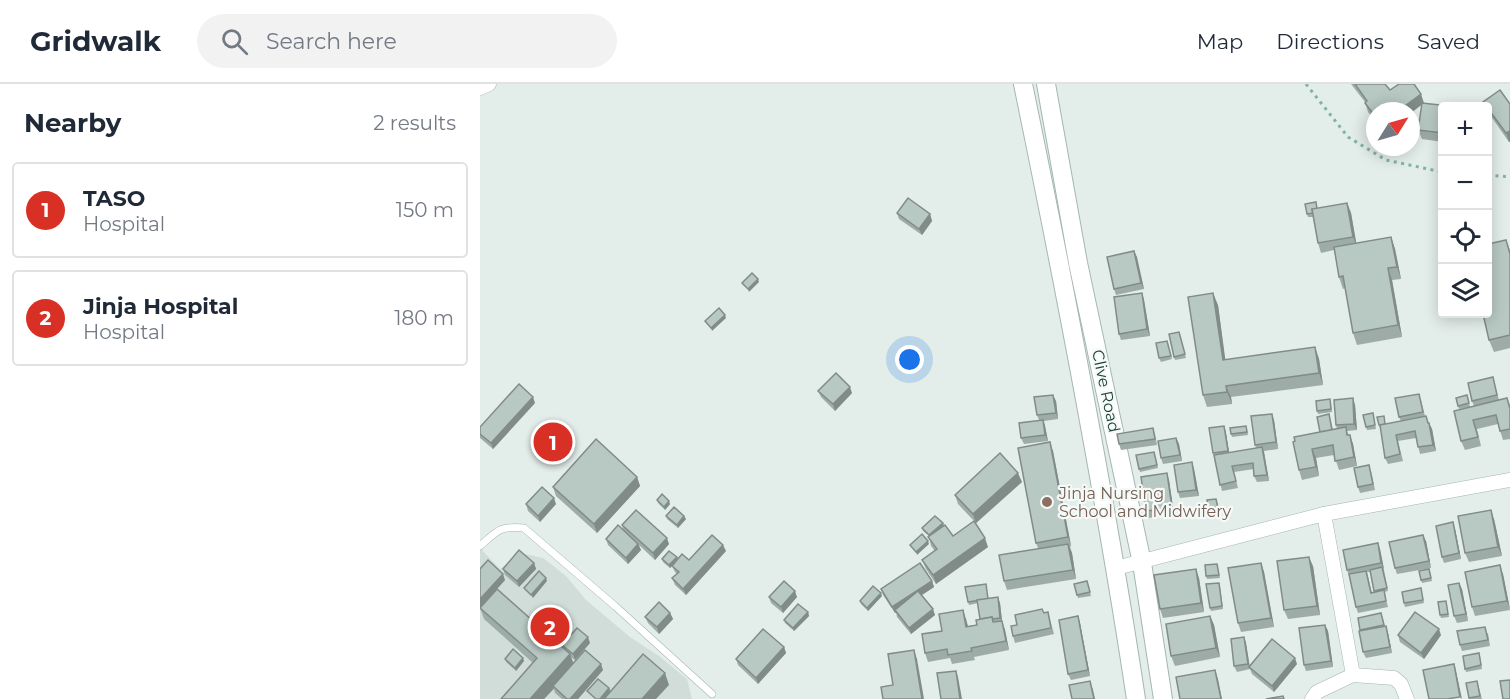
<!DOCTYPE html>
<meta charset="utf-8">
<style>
:root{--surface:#fff;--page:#f2f2f3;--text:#1f2937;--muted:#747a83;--line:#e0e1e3;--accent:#d93025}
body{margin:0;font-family:Montserrat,sans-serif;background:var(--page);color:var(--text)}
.controls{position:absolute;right:18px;top:18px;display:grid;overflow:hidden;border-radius:6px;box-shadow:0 3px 15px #0003}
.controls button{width:54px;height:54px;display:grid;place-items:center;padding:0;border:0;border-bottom:2px solid var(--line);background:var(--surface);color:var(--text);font:30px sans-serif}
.compass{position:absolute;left:886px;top:18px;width:54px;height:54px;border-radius:50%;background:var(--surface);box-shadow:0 3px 15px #0003;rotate:53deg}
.you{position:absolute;left:430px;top:276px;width:21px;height:21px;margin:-15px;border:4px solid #fff;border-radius:50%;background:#1a73e8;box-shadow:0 0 0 9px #1a73e833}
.badge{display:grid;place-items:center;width:39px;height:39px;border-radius:50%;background:var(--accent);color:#fff;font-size:20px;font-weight:700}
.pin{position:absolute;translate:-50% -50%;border:3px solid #fff;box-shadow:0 2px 6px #0006}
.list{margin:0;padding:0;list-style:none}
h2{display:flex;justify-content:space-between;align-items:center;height:78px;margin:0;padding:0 24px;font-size:26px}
h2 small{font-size:20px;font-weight:400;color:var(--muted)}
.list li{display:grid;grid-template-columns:39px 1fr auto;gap:18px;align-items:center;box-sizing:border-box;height:96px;margin:0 12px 12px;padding:0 12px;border:2px solid var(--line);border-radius:6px}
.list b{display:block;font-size:22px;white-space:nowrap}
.list p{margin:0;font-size:20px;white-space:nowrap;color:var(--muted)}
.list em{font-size:20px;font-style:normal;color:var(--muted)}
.icon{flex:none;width:33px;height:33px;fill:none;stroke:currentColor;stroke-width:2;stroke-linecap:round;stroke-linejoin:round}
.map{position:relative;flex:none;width:1030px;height:615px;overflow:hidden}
header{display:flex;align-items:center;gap:36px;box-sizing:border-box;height:84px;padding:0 30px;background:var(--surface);border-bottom:2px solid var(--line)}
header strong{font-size:28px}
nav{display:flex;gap:33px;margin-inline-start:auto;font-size:21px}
.search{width:420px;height:54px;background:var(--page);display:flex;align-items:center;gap:15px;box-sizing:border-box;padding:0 21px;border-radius:33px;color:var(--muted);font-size:22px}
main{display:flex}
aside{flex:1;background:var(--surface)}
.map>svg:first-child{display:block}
.built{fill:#d1ddd9}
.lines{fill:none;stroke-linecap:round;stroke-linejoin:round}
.service-casing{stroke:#a5b6b1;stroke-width:8}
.minor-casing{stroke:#a5b6b1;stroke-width:15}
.tertiary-casing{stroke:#a5b6b1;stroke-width:20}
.path{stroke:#81b3a7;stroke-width:3;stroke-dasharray:3 4.5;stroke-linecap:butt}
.service{stroke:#fff;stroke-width:7}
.minor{stroke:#fff;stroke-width:14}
.tertiary{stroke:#fff;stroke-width:18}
.wall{fill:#9eaca8;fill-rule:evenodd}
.shaded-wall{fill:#818c88}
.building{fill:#b8c8c3;stroke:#818c88;stroke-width:1.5}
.education-dot{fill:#8d6e63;stroke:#f4faf7;stroke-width:2}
.labels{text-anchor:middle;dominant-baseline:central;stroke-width:4.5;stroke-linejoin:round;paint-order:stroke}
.street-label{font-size:16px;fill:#21403a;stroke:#f4faf7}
.education-label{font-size:16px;fill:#785e54;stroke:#f4faf7;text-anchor:start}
</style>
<header>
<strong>Gridwalk</strong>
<div class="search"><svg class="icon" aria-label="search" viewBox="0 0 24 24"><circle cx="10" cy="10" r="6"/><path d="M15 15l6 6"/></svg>Search here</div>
<nav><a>Map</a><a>Directions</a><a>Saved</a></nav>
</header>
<main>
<aside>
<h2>Nearby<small>2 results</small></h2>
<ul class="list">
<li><span class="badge">1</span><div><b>TASO</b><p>Hospital</p></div><em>150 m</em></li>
<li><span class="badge">2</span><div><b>Jinja Hospital</b><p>Hospital</p></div><em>180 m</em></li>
</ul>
</aside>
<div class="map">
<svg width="1030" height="615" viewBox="0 0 1030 615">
<rect width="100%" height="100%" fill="#e3ede9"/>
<!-- built -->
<path class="built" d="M0,464L20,485L41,469L63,474L86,492L106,516L150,553L179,572L207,595L212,615H0Z"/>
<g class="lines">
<!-- service casing -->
<g class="service-casing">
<path id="service" d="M0,462C18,446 19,442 44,444L135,522L232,610"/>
</g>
<!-- minor casing -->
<g class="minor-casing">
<g id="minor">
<path d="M0,4L9,0"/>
<path d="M844,430L873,591"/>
<path d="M636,484L844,430L1030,396"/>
<path d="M832,615L837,608L873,591L914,594L921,600L927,615"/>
</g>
</g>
<!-- tertiary casing -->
<g class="tertiary-casing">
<g id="tertiary">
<path d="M543,0C585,204 625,409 656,615"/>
<path d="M566,0L598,179L662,479L683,615"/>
</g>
</g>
<!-- path -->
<g class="path">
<path d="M826,0L868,53L906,76L962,88"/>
<path d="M1008,91L1030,93"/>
</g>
<!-- service -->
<use href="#service" class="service"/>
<!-- minor -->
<use href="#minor" class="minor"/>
<!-- tertiary -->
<use href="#tertiary" class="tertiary"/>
</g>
<!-- wall -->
<g class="wall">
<path d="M871,0H905L910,6L944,19L963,22V58L942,55L938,46L942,21L895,27V37L888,28L885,18Z"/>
<path d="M1003,18L1030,20L1029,58L1008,28V22H1005Z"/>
<path d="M836,118L837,125L867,119L871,129L876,159L911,153L915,165L921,195L912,196L922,253L877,261L873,249L865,204L863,205L859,193L854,166L841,169L838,159L833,133H828L827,130Z"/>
<path d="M417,129L450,130L452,137L442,151L419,135Z"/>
<path d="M1026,156L1030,166V264L1014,268L1009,256Z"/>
<path d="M654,167L664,205L636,211L634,205Z"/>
<path d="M662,209L664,216L670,252L641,256L639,250Z"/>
<path d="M738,221L745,276L835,263L839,275L843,301L751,313L752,320L727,323L723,311Z"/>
<path d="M699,248L706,274L695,276L694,273Z"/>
<path d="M688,260L692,275L681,278L679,274Z"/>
<path d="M1013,293L1019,316L1027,314L1030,321V355L1023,356L1018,340L997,345L1001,362L985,366L981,357L994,322L992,317Z"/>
<path d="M338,307L372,309L355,327L341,313Z"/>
<path d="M873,314L875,321L877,346L867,347L873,360L877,382L859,386L854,371L836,374L839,392L822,396L819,386L840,348L850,334L853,346L857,345L856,341Z"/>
<path d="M988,314L990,323L979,325L978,322Z"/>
<path d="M941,316L945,332L952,345L956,367L940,370L936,354L918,357L923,377L908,380L905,374L901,344H900L899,341L921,337L919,333Z"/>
<path d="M576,317L578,335L564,337L568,357L544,360L541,354L559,336L557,331Z"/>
<path d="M851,318L852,328L838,330L837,327Z"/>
<path d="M55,319L13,365L0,354V343Z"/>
<path d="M893,329L896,345L887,346L886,343Z"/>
<path d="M794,336L798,365L784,367L789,397L777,398L774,392V385L754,388L758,404L742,407L733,369L744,342L746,349L749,369L776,364L775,361Z"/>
<path d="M673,344L675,350L677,361L641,366L639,360Z"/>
<path d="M767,345L768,351L752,353L751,350Z"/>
<path d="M696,354L699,360L702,377L683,380L681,374Z"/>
<path d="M573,367L591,462L590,463L592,469L596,495L527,506L524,497L558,464L556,459Z"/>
<path d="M674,368L678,384L660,388L659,385Z"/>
<path d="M714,385L719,412L700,414L698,408Z"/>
<path d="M891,387L895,406L880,409L878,403Z"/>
<path d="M157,393L160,402L117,449L76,412L73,403Z"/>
<path d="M689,396L694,430L668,434L666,427Z"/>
<path d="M542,398L496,439L478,420L475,411Z"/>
<path d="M177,416L190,420L185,426L178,419Z"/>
<path d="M737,418L739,427L729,429L728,425Z"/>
<path d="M46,420H76L60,438L48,427Z"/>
<path d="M186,432L206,435L198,444L187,435Z"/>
<path d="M1014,435L1022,472L989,478L985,469Z"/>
<path d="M463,439L464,442L473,452L508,463L456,500L446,485L442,476L455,467L451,462L449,452L443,447L442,444Z"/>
<path d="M142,441L189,460L175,476L159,461L161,466L148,480L128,461L126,455L143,446Z"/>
<path d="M975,445L981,475L964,479L962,473Z"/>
<path d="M946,457L951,484L917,490L915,484Z"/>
<path d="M900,465L908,507L904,508L908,523L878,529L876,523L869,492L867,486ZM887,488H891L895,508L892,509Z"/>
<path d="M246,467L206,511L195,501L192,494L197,490L195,488L192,482L190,484L183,478L182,475L209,476Z"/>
<path d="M54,479L56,485L39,503L25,491L23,485Z"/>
<path d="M781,479L784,488L794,543L761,548L758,539Z"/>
<path d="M737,480L740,494L727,495L726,492Z"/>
<path d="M833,482L840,531L808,535L804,526Z"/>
<path d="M0,485L25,496L17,505L83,564L82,561L110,559L95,576L91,573L93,579L123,586L98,615H82L75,609L74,605L64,615H21L53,579L4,535L0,524Z"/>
<path d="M949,485L952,497L942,499L941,496Z"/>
<path d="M1023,490L1030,526L995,532L992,523Z"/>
<path d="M719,494L724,528L683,534L680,525Z"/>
<path d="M452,497L454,503L442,511L455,531L431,550L417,533L416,528L415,529L403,511L401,505Z"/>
<path d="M506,500L508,514L520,519L522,537L525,546L529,566L494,573L495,576L472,580L470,574L448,578L445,569L462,547L486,535L488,542L497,541L500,535L498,519L489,521L488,518Z"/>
<path d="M594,500H608L611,512L598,514Z"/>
<path d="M740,502L743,525L731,527L730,524Z"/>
<path d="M941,504L944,519L925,523L924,519Z"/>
<path d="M982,505L988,537L977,539L974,532Z"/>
<path d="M402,512L388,527L381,520L380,517Z"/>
<path d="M289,513H317L303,529L291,519Z"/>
<path d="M966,517L969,533L961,534L960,531Z"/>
<path d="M328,528L329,532L314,547L305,539L304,536Z"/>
<path d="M568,528L574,550L535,559L533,552L537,541Z"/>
<path d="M190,529L193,535L179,550L168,539L165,533Z"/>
<path d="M901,529L905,543L908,549L912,569L886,574L883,568L881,547L878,534Z"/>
<path d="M598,532L600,539L610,592L591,596L588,590Z"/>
<path d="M730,532L734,541L740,573L695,582L691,572Z"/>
<path d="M845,541L848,547L853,583L826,587L824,581Z"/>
<path d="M1008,549L1010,562L982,567L980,561Z"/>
<path d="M918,551H961L944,575L920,558Z"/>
<path d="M764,553L766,559L770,583L817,580L794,608L772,590L770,585L757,588L754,582Z"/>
<path d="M304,563L306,569L278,600L258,581L256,575Z"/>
<path d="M1000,572L1002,585L986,588L985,585Z"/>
<path d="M25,575L44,577L36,587L26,578Z"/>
<path d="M997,597L1002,615H989L986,599Z"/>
</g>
<!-- shaded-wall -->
<g class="shaded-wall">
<path d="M941,10L944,19L931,29V27H918Z"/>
<path d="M1030,47V58H1029L1026,49Z"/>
<path d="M867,119L871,129L877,163L873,153Z"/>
<path d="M450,130L452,137L442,151L439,145Z"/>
<path d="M911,153L915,165L921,195L917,183Z"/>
<path d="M654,167L657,173L664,205L661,199Z"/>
<path d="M908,184L912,196L922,253L918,241Z"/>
<path d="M278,195L279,198L269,208L268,205Z"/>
<path d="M662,209L664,216L670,252L667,245Z"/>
<path d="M733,209L738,221L747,288L743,276Z"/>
<path d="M245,231L246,234L232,247L231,244Z"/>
<path d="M835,263L839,275L843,301L839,289Z"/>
<path d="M746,302L751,313L752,320L747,308Z"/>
<path d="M370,303L372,309L355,327L353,320Z"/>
<path d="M573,311L576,317L578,335L576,329Z"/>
<path d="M53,313L55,319L13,365L11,359Z"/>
<path d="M873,314L875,321L877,346L874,340Z"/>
<path d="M792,330L794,336L798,365L796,358Z"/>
<path d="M563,336L565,342L568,357L565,351Z"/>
<path d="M949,339L952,345L956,367L953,361Z"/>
<path d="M744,342L746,349L750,373L748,367Z"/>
<path d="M870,351L873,360L877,382L874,373Z"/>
<path d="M696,354L699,360L702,377L700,371Z"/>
<path d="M570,358L573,367L591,462L588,453Z"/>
<path d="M782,363L784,369L789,397L787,391Z"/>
<path d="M832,365L836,374L839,392L836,383Z"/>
<path d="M712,378L714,385L719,412L716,406Z"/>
<path d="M538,389L542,398L496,439L493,430Z"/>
<path d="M687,389L689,396L694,430L692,424Z"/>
<path d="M157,393L160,402L117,449L114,440Z"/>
<path d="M74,414L76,420L60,438L58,432Z"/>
<path d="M189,417L190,420L185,426L184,423Z"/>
<path d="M1011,426L1014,435L1022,472L1018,463Z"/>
<path d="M204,432L206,435L198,444L197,441Z"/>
<path d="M973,438L975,445L981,475L979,469Z"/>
<path d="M463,439L464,442L449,451Z"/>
<path d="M943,451L946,457L951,484L949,477Z"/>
<path d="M187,454L189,460L175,476L173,469Z"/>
<path d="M505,454L508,463L456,500L453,491Z"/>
<path d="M448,457L449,460L437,471L436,468Z"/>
<path d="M898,459L900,465L904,485L901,479Z"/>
<path d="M158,460L161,466L148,480L146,474Z"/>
<path d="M588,460L592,469L596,495L593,486Z"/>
<path d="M243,461L246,467L206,511L203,505Z"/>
<path d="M197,473L198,476L190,484L189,481Z"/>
<path d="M829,473L833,482L840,531L837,522Z"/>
<path d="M54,479L56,485L39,503L37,497Z"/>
<path d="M781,479L784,488L794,543L791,534Z"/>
<path d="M1020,481L1023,490L1030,525L1027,517Z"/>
<path d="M716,485L719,494L724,528L721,519Z"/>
<path d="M23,490L25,496L0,524V515Z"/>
<path d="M66,494L67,497L53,514L51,511Z"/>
<path d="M452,497L454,503L416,528L415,526L416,528L415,529L412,523Z"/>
<path d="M979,499L982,505L988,537L986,530Z"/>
<path d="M315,507L317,513L303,529L301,523Z"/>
<path d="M401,509L402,512L388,527L387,524Z"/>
<path d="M518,513L520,519L522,537L525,546L529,566L526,557L523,540L520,534Z"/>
<path d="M453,525L455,531L431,550L429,544Z"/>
<path d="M483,526L486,535L490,552L486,543Z"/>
<path d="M328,528L329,532L314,547L313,544Z"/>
<path d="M190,529L193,535L179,550L177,543Z"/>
<path d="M598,532L600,539L610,592L608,586Z"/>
<path d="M730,532L734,541L740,573L736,564Z"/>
<path d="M845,541L848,547L853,583L851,577Z"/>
<path d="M906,542L908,549L912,569L910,563Z"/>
<path d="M959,545L961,551L944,575L941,569Z"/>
<path d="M108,553L110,559L95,576L93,570Z"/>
<path d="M764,553L766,559L770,586L768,580Z"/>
<path d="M304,563L306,569L278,600L276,594Z"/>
<path d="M434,566L437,575L444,615H442Z"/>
<path d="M90,570L94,581L73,602L74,604L64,615H50Z"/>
<path d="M43,574L44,577L36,587L35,584Z"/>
<path d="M815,574L817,580L794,608L792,602Z"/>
<path d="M121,580L123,586L98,615H90Z"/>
<path d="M974,580L976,587L982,615L980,613Z"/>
<path d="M735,586L738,595L742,615H741Z"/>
<path d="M476,587L478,593L482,615H480Z"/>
<path d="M185,589L189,601L176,615H162Z"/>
<path d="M610,597L613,606L615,615H614Z"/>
<path d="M129,604L131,608L124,615H120Z"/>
</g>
<!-- building -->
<g class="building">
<path d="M875,0H905L910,6L919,0H934L941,10L918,27H895V32L885,19L887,17Z"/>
<path d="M1020,6L1030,20V47L1026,49L1003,18Z"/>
<path d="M942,19L969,22H963V49L938,46Z"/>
<path d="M428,114L450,130L439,145L417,129Z"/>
<path d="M836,118L837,125H832L833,129L827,130L825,120Z"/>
<path d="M867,119L873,153L838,159L832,125Z"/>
<path d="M911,153L917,183L908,184L918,241L873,249L863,192L859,193L854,163Z"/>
<path d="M1026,156L1030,170V251L1009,256L1003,230H1008V160Z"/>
<path d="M654,167L661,199L634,205L627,173Z"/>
<path d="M272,189L278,195L268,205L262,199Z"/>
<path d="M662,209L667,245L639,250L634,213Z"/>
<path d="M733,209L743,276L835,263L839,289L746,302L747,308L723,311L708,213Z"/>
<path d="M239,224L245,231L231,244L225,237Z"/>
<path d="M699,248L705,270L694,273L689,250Z"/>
<path d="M687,257L691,272L679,274L676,259Z"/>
<path d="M356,289L370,303L353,320L338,307Z"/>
<path d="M1013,293L1017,311L992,317L988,299Z"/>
<path d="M39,300L53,313L11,359L0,350V343Z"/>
<path d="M939,310L943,328L919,333L915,314Z"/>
<path d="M573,311L576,329L557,331L554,313Z"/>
<path d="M987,311L989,319L978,322L976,314Z"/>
<path d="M873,314L874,340L856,341L854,316Z"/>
<path d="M1027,314L1030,325V345L1020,347L1016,331L993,336L998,353L981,357L974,327Z"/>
<path d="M850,315L851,325L837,327L836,317Z"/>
<path d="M893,329L895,341L886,343L883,331Z"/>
<path d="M792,330L796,358L775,361L771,332Z"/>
<path d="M849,330L852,346L840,348L837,333Z"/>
<path d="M904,332L905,340L899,341L897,333Z"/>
<path d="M946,332L948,339H949L953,361L938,363L935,347L916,351L920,370L905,374L900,341Z"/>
<path d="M563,336L565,351L541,354L539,339Z"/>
<path d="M744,342L748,367L733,369L729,344Z"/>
<path d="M766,342L767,348L751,350L750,344Z"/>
<path d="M866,343L867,351H870L874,373L855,377L853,361L832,365L836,383L819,386L813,358L815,357L814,353Z"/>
<path d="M673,344L675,355L639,360L637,350Z"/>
<path d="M696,354L700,371L681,374L678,357Z"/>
<path d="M116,355L157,393L114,440L73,403Z"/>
<path d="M570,358L588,453L556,459L538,364Z"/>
<path d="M782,363L787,391L774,392L773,379L752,382L756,397L740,401L734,371Z"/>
<path d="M674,368L677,381L659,385L656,371Z"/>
<path d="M520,369L538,389L493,430L475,411Z"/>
<path d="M712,378L716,406L698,408L694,381Z"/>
<path d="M889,381L893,400L878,403L874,384Z"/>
<path d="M687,389L692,424L666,427L661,393Z"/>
<path d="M62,403L74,414L58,432L46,420Z"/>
<path d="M182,410L189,417L184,423L177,416Z"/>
<path d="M736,415L738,424L728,425L727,416Z"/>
<path d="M194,423L204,432L197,441L186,432Z"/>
<path d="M156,426L187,454L173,469L142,441Z"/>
<path d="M1011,426L1018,463L985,469L978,432Z"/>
<path d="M455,432L463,439L449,451L442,444Z"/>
<path d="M494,437L505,454L453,491L442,476L457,465L448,453L465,441L473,452Z"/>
<path d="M973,438L979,469L962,473L956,442Z"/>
<path d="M138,441L158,460L146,474L126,455Z"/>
<path d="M442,450L448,457L436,468L430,461Z"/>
<path d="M232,451L243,461L203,505L192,494L199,488L192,482L202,470L209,476Z"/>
<path d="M943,451L949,477L915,484L909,458Z"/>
<path d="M898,459L901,479L867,486L863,466Z"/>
<path d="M588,460L593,486L524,497L519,471Z"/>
<path d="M39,466L54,479L37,497L23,485Z"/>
<path d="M189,467L197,473L189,481L182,475Z"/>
<path d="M829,473L837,522L804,526L797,477Z"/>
<path d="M8,476L23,490L0,515V485Z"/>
<path d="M440,479L452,497L412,523L401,505Z"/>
<path d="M781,479L791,534L758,539L748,484Z"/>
<path d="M737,480L739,491L726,492L725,481Z"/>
<path d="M1020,481L1027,517L992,523L985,488Z"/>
<path d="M902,483L907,504L894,507L890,486Z"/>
<path d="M716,485L721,519L680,525L674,491Z"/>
<path d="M949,485L951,494L941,496L939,487Z"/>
<path d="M59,487L66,494L51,511L44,504Z"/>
<path d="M886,487L891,509L904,506L906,517L876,523L869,490Z"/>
<path d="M304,497L315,507L301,523L289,513Z"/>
<path d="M607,497L610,508L597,511L594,500Z"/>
<path d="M739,499L742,522L730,524L726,500Z"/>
<path d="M979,499L986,530L974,532L968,501Z"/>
<path d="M506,500L508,515L488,518L485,503Z"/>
<path d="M393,502L401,509L387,524L380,517Z"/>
<path d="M941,504L943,516L924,519L922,508Z"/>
<path d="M17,505L90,570L50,615H21L57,574L0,524Z"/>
<path d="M438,507L453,525L429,544L415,526Z"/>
<path d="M518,513L520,534L512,535V533L500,535L497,516Z"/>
<path d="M966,517L968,530L960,531L958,518Z"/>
<path d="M179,518L190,529L177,543L165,533Z"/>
<path d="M318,520L328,528L313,544L304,536Z"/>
<path d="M562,525L564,529L568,528L571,544L533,552L531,542L537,541L535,531Z"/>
<path d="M483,526L486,543L497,541L496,536L512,533L513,538L522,537L526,557L491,564L492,567L468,571L467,565L445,569L442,550L462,547L459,530Z"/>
<path d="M935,528L959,545L941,569L918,551Z"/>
<path d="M901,529L904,541L880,546L878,534Z"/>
<path d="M598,532L608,586L588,590L579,536Z"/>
<path d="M730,532L736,564L691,572L686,540Z"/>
<path d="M845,541L851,577L824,581L819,544Z"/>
<path d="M906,542L910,563L883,568L879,547Z"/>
<path d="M1005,543L1008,556L980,561L977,547Z"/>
<path d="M97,544L108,553L93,570L82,561Z"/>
<path d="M283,545L304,563L276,594L256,575Z"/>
<path d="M764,553L768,580L754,582L751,555Z"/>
<path d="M792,555L815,574L792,602L769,583Z"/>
<path d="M33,565L43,574L35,584L25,575Z"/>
<path d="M105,566L121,580L90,615H87L73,602Z"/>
<path d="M434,566L442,615H403L401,603L413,601L408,570Z"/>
<path d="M999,569L1001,581L985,585L983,572Z"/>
<path d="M163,570L185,589L162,615H124Z"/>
<path d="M974,580L980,613L967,615H949L943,586Z"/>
<path d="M735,586L741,615H700L696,593Z"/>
<path d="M476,587L480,615H461L457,589Z"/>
<path d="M118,595L129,604L120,615H116L107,607Z"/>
<path d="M1030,596V615H1023L1020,597Z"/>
<path d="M610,597L614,615H592L589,601Z"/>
<path d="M997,597L1000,612L989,614L986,599Z"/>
<path d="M803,612L804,615H786Z"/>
</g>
<!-- markers -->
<circle class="education-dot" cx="567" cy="418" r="6"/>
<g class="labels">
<!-- street labels -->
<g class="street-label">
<text transform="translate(626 307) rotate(78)">Clive Road</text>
</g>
<!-- education labels -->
<g class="education-label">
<text x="579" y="409">Jinja Nursing<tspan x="579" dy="18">School and Midwifery</tspan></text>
</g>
</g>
</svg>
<div class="controls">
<button>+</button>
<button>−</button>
<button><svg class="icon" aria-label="locate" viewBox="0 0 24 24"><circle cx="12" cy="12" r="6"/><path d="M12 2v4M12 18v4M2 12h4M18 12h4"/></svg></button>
<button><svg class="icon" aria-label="layers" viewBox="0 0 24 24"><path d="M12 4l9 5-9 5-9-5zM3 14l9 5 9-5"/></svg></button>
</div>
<svg class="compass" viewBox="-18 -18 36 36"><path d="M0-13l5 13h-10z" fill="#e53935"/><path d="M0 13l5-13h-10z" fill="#747a83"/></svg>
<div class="you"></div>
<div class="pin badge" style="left:73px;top:358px">1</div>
<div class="pin badge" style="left:70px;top:543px">2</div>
</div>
</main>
